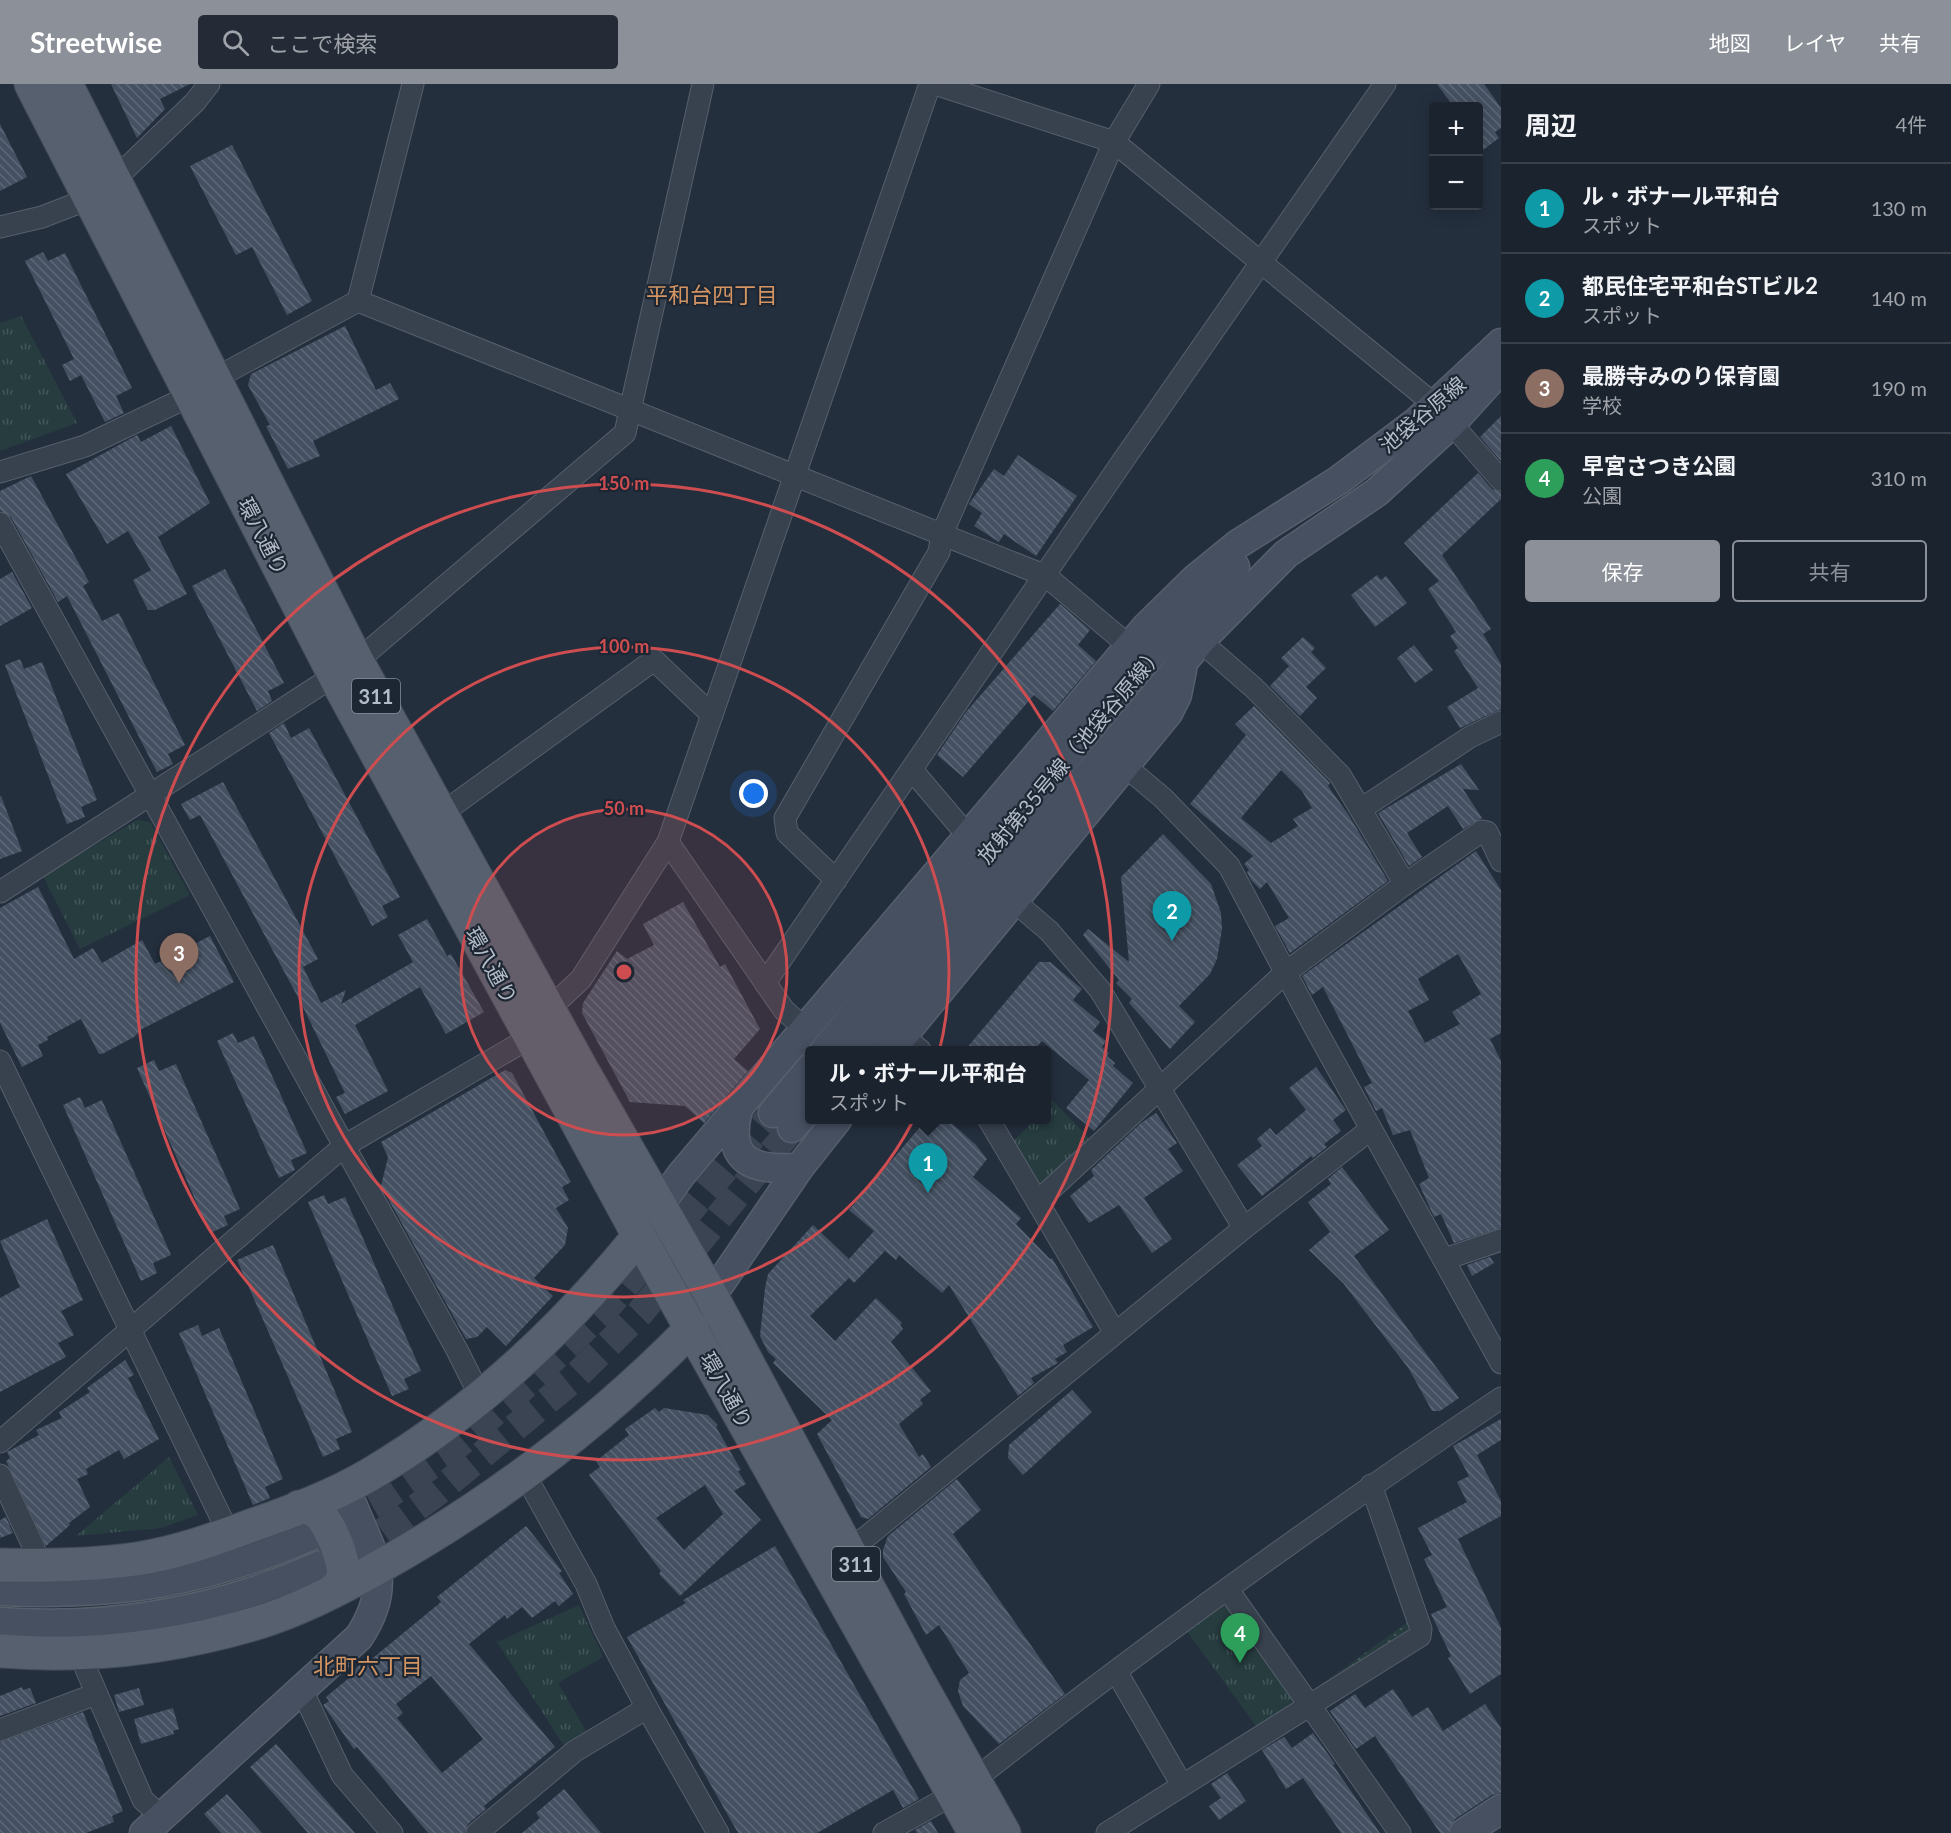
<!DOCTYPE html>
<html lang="ja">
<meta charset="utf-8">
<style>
:root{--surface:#1b232e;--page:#242b36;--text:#f1f3f6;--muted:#a0a4aa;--line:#39404a;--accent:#8c9099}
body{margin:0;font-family:Lato,"Noto Sans JP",sans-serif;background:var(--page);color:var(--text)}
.controls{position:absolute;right:18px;top:18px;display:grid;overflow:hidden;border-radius:6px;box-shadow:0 3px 15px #0003}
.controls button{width:54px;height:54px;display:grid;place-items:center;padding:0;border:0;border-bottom:2px solid var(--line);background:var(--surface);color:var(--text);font:30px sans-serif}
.you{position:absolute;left:754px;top:710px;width:21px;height:21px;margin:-15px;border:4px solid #fff;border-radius:50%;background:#1a73e8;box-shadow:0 0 0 9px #1a73e833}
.badge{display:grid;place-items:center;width:39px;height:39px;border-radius:50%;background:var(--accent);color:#fff;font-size:20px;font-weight:700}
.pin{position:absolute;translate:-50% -50px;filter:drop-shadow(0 2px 3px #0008)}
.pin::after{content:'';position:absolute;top:32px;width:21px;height:18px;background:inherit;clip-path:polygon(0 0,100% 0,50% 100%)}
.popup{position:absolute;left:805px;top:962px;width:246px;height:78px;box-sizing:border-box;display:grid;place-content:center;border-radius:6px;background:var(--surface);filter:drop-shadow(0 2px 4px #0005);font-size:20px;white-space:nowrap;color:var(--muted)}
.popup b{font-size:22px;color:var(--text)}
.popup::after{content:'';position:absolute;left:50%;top:100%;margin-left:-12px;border:12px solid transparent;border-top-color:var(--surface)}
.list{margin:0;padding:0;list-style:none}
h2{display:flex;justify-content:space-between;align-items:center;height:78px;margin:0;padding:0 24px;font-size:26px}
h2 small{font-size:20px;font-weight:400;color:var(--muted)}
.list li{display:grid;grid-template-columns:39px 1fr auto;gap:18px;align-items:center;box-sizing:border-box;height:90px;padding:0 24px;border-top:2px solid var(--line)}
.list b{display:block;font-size:22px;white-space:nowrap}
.list p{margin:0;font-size:20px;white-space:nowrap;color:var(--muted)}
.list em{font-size:20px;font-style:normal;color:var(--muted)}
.actions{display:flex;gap:12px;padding:18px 24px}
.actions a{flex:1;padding:14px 0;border:2px solid var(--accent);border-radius:6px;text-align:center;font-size:21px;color:var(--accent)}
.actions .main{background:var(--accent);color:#fff}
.icon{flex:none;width:33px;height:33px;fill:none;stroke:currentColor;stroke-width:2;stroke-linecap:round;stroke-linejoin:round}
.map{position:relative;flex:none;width:1501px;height:1749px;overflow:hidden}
header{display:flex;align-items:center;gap:36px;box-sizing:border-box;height:84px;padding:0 30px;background:var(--accent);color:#fff}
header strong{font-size:28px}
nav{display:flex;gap:33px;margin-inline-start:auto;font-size:21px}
.search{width:420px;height:54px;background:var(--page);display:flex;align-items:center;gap:15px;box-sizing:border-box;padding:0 21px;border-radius:6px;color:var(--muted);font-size:22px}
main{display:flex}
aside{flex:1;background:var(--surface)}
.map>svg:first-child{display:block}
.grass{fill:url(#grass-dots)}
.park{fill:url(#park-tufts)}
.building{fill:url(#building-back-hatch);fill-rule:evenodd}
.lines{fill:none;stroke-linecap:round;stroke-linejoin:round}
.secondary-tunnel{stroke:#3a4453;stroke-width:28;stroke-dasharray:28 14;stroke-linecap:butt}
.street-casing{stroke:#565f6c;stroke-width:23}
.secondary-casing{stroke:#565f6c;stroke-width:31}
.primary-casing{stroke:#414a57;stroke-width:35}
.street{stroke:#38414e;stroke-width:21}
.secondary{stroke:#465061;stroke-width:28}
.primary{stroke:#56606e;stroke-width:33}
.ring{fill:none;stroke:#ce4d50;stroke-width:3}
.labels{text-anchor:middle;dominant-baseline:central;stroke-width:4.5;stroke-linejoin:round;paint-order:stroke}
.shield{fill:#1d2633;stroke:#878f9c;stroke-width:1.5}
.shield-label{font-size:20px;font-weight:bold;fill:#b4bcc9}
.street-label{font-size:21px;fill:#b4bcc9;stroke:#1d2633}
.neighbourhood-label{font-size:22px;fill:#d59563;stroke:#1d2633}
.centre{fill:#ce4d50;stroke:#1d2633;stroke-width:3}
.ring-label{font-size:18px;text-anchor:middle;font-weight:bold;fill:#ce4d50;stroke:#1d2633;stroke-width:4.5;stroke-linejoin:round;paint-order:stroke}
</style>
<header>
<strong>Streetwise</strong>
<div class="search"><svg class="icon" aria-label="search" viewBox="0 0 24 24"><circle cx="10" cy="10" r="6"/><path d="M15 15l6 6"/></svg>ここで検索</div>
<nav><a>地図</a><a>レイヤ</a><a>共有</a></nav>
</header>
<main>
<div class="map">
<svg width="1501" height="1749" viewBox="0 0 1501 1749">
<defs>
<pattern id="grass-dots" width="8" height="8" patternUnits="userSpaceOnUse" patternTransform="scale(1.5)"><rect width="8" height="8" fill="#263c3f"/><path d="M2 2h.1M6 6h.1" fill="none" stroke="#435659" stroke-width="1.8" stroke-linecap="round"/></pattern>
<pattern id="park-tufts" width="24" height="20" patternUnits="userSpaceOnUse" patternTransform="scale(1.5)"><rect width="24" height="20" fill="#263c3f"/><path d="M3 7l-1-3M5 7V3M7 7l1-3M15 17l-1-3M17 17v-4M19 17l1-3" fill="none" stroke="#435659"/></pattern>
<pattern id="building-back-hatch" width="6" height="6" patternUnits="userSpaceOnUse" patternTransform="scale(1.5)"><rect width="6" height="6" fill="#455162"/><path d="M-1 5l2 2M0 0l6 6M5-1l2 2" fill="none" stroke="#5d6877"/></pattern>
</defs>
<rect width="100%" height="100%" fill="#242f3e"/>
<!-- grass -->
<path class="grass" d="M1408,1538V1549L1319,1606L1315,1605Z"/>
<!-- park -->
<g class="park">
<path d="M21,232L77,339L0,367V239Z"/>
<path d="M137,736L150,738L190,811L80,865L43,792Z"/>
<path d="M1052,1016L1093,1058L1043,1106L1011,1060L1034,1036H1046L1047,1022Z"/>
<path d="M169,1373L198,1431L161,1444L76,1452Z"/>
<path d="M579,1521L603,1573L558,1599L586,1647L564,1662L497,1558Z"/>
<path d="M1222,1522L1231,1524L1293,1612L1290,1623L1256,1642L1186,1546Z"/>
</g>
<!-- building -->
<g class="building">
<path d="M111,0H190L160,15L165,25L137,54Z"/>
<path d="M1437,0H1484L1501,24V44L1495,48L1499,54L1479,69V22H1453Z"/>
<path d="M0,40L27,93L0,107Z"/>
<path d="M232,61L312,217L287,231L252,163L236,171L190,82Z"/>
<path d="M43,168L48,177L65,169L132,304L116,312L124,329L105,338L81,291L70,297L62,281L74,275L25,177Z"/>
<path d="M345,242L376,306L390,299L399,315L313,357L320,372L288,385L266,342L270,341L248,301L251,290Z"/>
<path d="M1501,332V377L1480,353Z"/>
<path d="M171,342L210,419L158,453L187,510L155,526H148L133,496L151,486L128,447L107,460L66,390L137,351L141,358Z"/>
<path d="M1018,371L1077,412L1036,472L1004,450L999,458L974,442L982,429L969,420L994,385L1004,392Z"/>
<path d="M1478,389L1492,405L1501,408V415L1442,471L1491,545L1483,550L1501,580V625L1460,644L1447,623L1478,604L1454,567L1458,564L1450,552L1456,548L1428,505L1439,497L1404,459Z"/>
<path d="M31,392L89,498L83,502L102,537L119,529L185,661L168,670L173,680L157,688L67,512L58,518L11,433L0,426V407Z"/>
<path d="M225,485L284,599L268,607L272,617L257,627L192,502Z"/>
<path d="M12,488L32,524L0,542V495Z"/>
<path d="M1377,491L1381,496L1386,492L1407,519L1375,543L1351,511Z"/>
<path d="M1060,520L1090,546L1078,561L1096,577L1053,627L1034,611L963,693L937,671L966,628Z"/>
<path d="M1303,553L1315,564L1311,568L1326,584L1306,603L1317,614L1300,632L1270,602L1289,582L1281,574Z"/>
<path d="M1414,561L1433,586L1415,599L1397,574Z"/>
<path d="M20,575L24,585L42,578L97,716L81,723L85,733L67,740L5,581Z"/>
<path d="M1254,622L1330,699L1328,702L1348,730L1388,797L1290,869L1275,842L1289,834L1267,798L1260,805L1251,796L1247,788L1249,786L1244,780L1253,772L1190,720L1246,651L1235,640ZM1281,686L1302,707L1312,724L1293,735L1298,742L1271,759L1241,734Z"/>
<path d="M284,639L291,654L309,644L400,813L382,822L388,833L372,842L269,649Z"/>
<path d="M1461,680L1479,706L1463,705L1482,734L1463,745L1448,722L1407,749L1422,773L1409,782L1378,729Z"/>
<path d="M223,698L318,875L303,883L321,919L346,906L341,920L413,878L398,851L427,835L447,872L451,870L484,928L446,950L420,903L355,941L388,1007L345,1030L336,1013L345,1009L300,917L200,731L190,736L181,720Z"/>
<path d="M1,712L22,767L0,775V713Z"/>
<path d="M1163,750L1211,800L1221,829L1222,845L1217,875L1210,890L1179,922L1195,938L1170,965L1129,919L1132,915L1116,899L1119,896L1083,851L1088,845L1129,878L1121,793Z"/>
<path d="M1476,767L1501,806V949L1490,955L1501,977V1144L1454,1159L1441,1130L1434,1133L1419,1100L1429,1094L1410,1046L1393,1051L1382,1024L1376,1027L1364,1003L1372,999L1323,903L1312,911L1302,892ZM1458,870L1481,910L1452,928L1460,940L1425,959L1408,927L1429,916L1418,895Z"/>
<path d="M38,803L74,875L93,864L102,879L142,856L155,880L210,852L234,898L142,945L134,953L102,970H99L81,935L47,953L48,956L38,961L43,972L22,983L0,939V824Z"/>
<path d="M683,818L720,883L725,880L760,945L734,975L748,987L704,1039L685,1022L630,1018L582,929L583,919L617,867L627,875L654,861L643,840Z"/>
<path d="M1039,878H1050L1082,905L1073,916L1100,938L1093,947L1106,957L1102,963L1109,969L1107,972L1115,979L1113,982L1133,999L1094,1047L1066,1024L1089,996L1042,957L1034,966H965Z"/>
<path d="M233,949L238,959L254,952L307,1069L291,1076L295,1086L279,1094L217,957Z"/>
<path d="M154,976L159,987L176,980L240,1125L224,1132L228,1141L210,1149L137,984Z"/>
<path d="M1316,983L1346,1026L1333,1036L1341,1047L1324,1060L1327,1063L1313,1074L1311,1072L1262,1112L1237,1081L1262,1062L1257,1055L1270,1044L1276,1051L1306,1026L1289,1004Z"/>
<path d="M505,986L512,989L571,1098L562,1103L569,1116L556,1124L568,1144L565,1161L534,1194L553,1212L506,1262L487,1243L477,1253L466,1255L381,1102L388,1073L381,1058Z"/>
<path d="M80,1013L85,1024L102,1016L171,1171L153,1179L157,1189L141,1197L63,1021Z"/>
<path d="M1156,1029L1177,1059L1168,1065L1183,1087L1144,1114L1172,1155L1152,1169L1119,1121L1089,1139L1070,1112L1094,1092L1091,1086L1141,1039Z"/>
<path d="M927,1035H947L976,1061L987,1075L973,1093L1021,1134L1016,1140L1050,1175L1052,1174L1093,1243L1063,1261L1067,1268L1055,1275L1058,1279L1031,1294L1034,1299L1018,1312L949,1201L942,1209L899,1171L896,1176L885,1167L854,1199L849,1194L810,1232L835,1257L876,1214L902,1239L900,1241L903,1245L891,1258L931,1307L920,1316L923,1320L899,1340L919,1373L923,1370L931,1383L868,1435L861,1433L817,1350L832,1336L773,1279L776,1275L768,1268L760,1252L765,1204L768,1190L813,1141L849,1175L874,1147L849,1126Z"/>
<path d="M1342,1083L1389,1146L1354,1172L1459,1314L1440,1327H1432L1409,1285L1343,1199L1309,1166L1330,1148L1308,1118L1331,1100L1328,1095Z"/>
<path d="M324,1111L328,1120L345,1113L421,1287L404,1295L409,1305L392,1312L308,1118Z"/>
<path d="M47,1135L83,1216L61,1227L74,1251L58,1259L66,1273L0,1308V1214L20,1203L0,1157Z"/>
<path d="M273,1161L352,1348L336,1355L340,1365L323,1373L237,1176Z"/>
<path d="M1490,1173L1494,1179L1472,1192L1467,1181Z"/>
<path d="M198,1241L202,1252L219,1244L283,1395L265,1403L270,1414L253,1421L179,1249Z"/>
<path d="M125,1276L134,1291L128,1294L159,1355L124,1375L119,1366L86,1385L88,1390L77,1395L90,1423L69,1439L70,1441L46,1462L6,1377L10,1374L7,1368L39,1351L36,1346L62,1334L59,1328L90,1308L87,1304Z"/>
<path d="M1072,1306L1092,1328L1023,1391L1008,1374L1009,1361Z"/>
<path d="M655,1324L659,1328L664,1324L708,1331L718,1341L716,1343L741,1386L738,1387L746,1400L734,1407L761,1436L680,1512L659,1490L661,1487L589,1391L600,1383L596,1377L629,1351L625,1345ZM705,1401L723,1430L684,1466L656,1434Z"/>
<path d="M1501,1335V1356L1477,1371L1501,1417V1432L1458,1455L1501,1544V1590L1470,1610L1448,1574L1451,1572L1431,1530L1447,1523L1424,1475L1432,1471L1418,1444L1467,1418L1457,1398L1469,1392L1453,1362Z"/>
<path d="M957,1395L981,1426L953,1450L1065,1610L999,1660L963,1622L958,1607L960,1596L969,1589L939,1541L926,1551L904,1510L906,1508L883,1473V1466L888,1452Z"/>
<path d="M6,1433L13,1449L0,1454V1436Z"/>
<path d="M526,1442L562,1487L559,1489L573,1510L559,1522L555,1517L532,1534L522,1523L507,1535L505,1531L469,1560L555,1663L484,1722L486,1725L468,1740L465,1749H428L357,1663L354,1665L323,1621L329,1617L326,1613L349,1594L347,1591L360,1581L362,1583L441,1518L437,1513ZM431,1592L483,1655L442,1689L397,1634L403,1629L396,1620Z"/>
<path d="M775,1462L919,1715L903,1724L893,1706L817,1749H738L627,1553L686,1519L683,1516Z"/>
<path d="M22,1603L23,1606L30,1604L36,1619L0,1632V1612Z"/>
<path d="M139,1604L144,1621L119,1628L114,1611Z"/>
<path d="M1393,1605L1412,1633L1428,1623L1443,1647L1485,1620L1501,1644V1709L1492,1711L1455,1735L1448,1749H1440L1375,1652L1356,1665L1330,1627L1355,1610L1365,1624Z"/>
<path d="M173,1624L179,1645L173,1647L174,1650L141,1660L134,1635Z"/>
<path d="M83,1628L123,1727L112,1732L114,1738L86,1749H0V1658Z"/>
<path d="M1313,1649L1335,1680L1333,1681L1380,1749H1341L1303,1694L1286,1705L1262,1666L1284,1653L1292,1664Z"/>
<path d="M276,1660L355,1749H308L250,1683Z"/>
<path d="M1227,1689L1246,1717L1219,1736L1209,1722L1221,1714L1211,1700Z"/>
<path d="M564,1705L601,1749H522L540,1734L536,1729Z"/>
<path d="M227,1710L262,1749H221L204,1730Z"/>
<path d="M931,1737L938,1749H917L915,1746Z"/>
</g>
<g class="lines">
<!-- secondary-tunnel -->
<g class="secondary-tunnel">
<path d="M335,1441L381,1416L445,1372L529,1298L608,1222L773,1029"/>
<path d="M346,1468L380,1450L435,1410L571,1297L640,1229L792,1044"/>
</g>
<!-- street casing -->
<g class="street-casing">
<g id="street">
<path d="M935,0L1114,58L1435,321L1501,396"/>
<path d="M114,96L195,18L209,0"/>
<path d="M0,143L42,133L91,114"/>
<path d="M358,217L1046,492L1128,561"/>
<path d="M214,295L358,217L413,0"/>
<path d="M0,388L85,362L192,311"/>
<path d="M0,439L457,1266L480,1312"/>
<path d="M1200,557L1254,604L1340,691L1405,800"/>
<path d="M1126,683L1163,714L1229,782L1314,942L1501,1279"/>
<path d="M912,686L968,752"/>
<path d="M1361,725L1470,653L1501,638"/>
<path d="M441,730L654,576L712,631"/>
<path d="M668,758L784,926L806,946"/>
<path d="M836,796L787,749L785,734L939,468L942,450L1114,58L1149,0"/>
<path d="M0,808L357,577L625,349L703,0"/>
<path d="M1015,818L1049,847L1100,906L1244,1144"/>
<path d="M765,899L1120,381L1385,0"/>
<path d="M549,925L581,895L668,758L930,0"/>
<path d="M903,952L920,966"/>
<path d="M0,977L229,1450"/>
<path d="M989,1036L1115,1249"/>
<path d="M1038,1117L1285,889L1405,800L1482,747L1487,748L1501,777"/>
<path d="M1445,1175L1501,1156"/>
<path d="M0,1358L344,1062L531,953"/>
<path d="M0,1391L34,1464L33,1482"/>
<path d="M525,1391L586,1500L604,1544L647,1624L718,1749"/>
<path d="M849,1467L1244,1144L1371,1045"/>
<path d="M1228,1506L1400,1749"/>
<path d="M83,1569L86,1585L143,1716L163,1734"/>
<path d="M1116,1587L1182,1701"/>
<path d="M301,1604L342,1691L392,1749"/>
<path d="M0,1646L96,1610"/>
<path d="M974,1696C1144,1562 1321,1435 1501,1314"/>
<path d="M477,1749L575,1667L647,1624"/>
<path d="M884,1749L954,1710"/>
<path d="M1107,1749L1420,1552L1421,1545L1371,1401"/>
</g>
</g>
<!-- secondary casing -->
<g class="secondary-casing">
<g id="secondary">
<path d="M825,966L1140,583L1235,483"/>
<path d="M857,966L1204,553L1286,470L1377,408L1450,341L1501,285"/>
<path d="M891,966L1168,629L1177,611L1182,586"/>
<path d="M738,1025C725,1079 752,1086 799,1084"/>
<path d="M773,1029L810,985"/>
<path d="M792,1044L810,1023"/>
<path d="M648,1137L681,1091L1146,543L1195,495L1238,460L1339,396L1415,339L1501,259"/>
<path d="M700,1229L799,1084L837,1036"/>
<path d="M0,1507C118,1512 202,1499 311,1452"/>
<path d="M0,1538C112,1546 219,1527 321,1481"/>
<path d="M144,1749L359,1553C399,1492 366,1463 346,1404"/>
<path d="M1464,1749L1501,1725"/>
</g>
</g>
<!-- primary casing -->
<g class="primary-casing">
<g id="primary">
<path d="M31,0L342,606L639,1152L975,1749"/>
<path d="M66,0L357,577L581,984L711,1211L918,1596L1004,1749"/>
<path d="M299,1423C306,1423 311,1424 317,1428C329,1437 349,1483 342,1497C341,1500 336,1504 333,1507"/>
<path d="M0,1481C44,1482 92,1481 136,1475C176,1469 215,1455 253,1441C293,1427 333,1412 369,1391C473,1330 564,1244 639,1152"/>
<path d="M0,1567C87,1574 177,1563 260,1538C302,1525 342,1504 379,1483C497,1417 598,1340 692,1244"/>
</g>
</g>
<!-- street -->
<use href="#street" class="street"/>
<!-- secondary -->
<use href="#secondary" class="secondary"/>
<!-- primary -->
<use href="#primary" class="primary"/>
</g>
<!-- distance rings -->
<circle cx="624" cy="888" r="163" fill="#ce4d50" fill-opacity=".12"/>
<g class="ring">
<circle cx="624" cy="888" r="163"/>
<circle cx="624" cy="888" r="325"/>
<circle cx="624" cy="888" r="488"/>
</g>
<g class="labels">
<!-- shield labels -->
<g class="shield">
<rect x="352" y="595" width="48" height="34" rx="4.5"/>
<rect x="832" y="1463" width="48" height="34" rx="4.5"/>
</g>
<g class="shield-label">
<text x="376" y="612">311</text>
<text x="856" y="1480">311</text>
</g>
<!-- street labels -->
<g class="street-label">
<text transform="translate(1422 330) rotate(-40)">池袋谷原線</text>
<text transform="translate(264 452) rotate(63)">環八通り</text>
<text transform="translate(1070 670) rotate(-50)">放射第35号線（池袋谷原線）</text>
<text transform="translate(492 881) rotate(61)">環八通り</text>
<text transform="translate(727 1306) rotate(61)">環八通り</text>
</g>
<!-- neighbourhood labels -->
<g class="neighbourhood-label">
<text x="712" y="210">平和台四丁目</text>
<text x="368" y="1581">北町六丁目</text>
</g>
</g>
<circle cx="624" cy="888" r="9" class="centre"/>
<g class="ring-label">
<text x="624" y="406">150 m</text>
<text x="624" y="569">100 m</text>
<text x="624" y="731">50 m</text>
</g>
</svg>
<div class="controls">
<button>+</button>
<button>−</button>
</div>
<div class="you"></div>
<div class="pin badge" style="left:928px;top:1109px;background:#0f9aa8">1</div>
<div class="popup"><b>ル・ボナール平和台</b>スポット</div>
<div class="pin badge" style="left:1172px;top:857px;background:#0f9aa8">2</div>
<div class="pin badge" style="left:179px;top:899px;background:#8d6e63">3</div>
<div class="pin badge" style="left:1240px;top:1579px;background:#2e9e5b">4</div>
</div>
<aside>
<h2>周辺<small>4件</small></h2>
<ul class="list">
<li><span class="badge" style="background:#0f9aa8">1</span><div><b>ル・ボナール平和台</b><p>スポット</p></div><em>130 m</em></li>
<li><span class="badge" style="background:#0f9aa8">2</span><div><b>都民住宅平和台STビル2</b><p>スポット</p></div><em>140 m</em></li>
<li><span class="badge" style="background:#8d6e63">3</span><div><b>最勝寺みのり保育園</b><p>学校</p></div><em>190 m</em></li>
<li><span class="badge" style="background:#2e9e5b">4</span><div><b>早宮さつき公園</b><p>公園</p></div><em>310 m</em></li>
</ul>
<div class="actions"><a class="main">保存</a><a>共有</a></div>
</aside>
</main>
